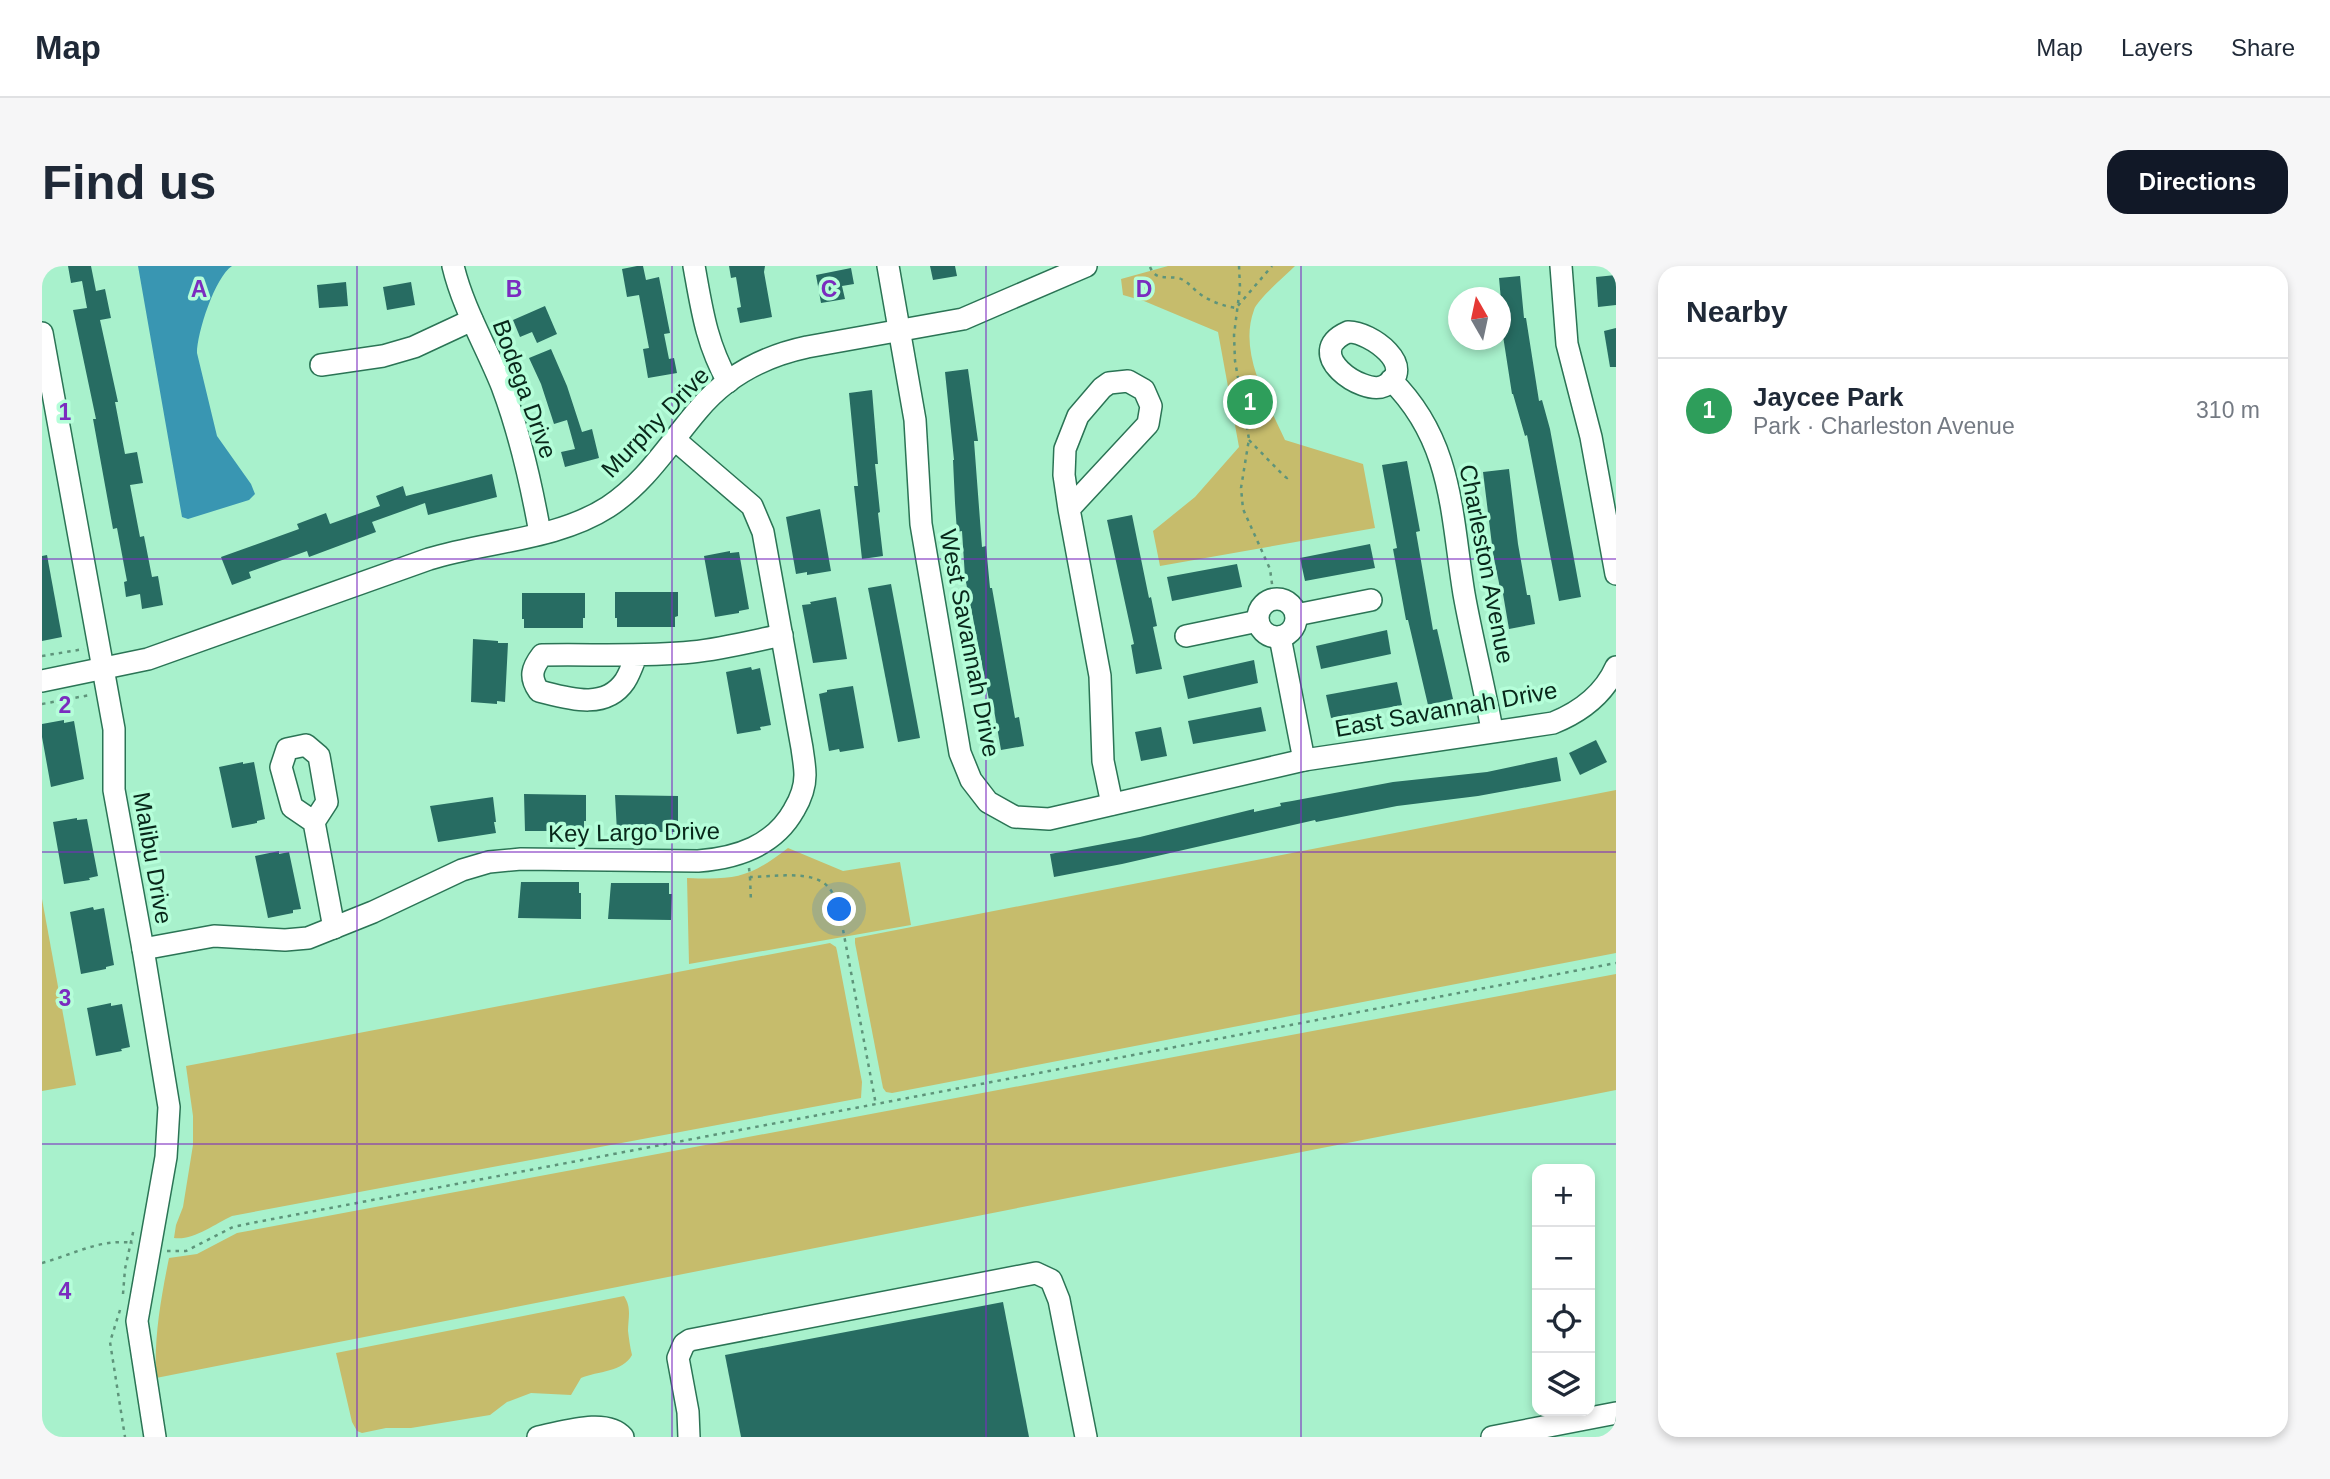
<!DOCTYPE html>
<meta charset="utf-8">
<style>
:root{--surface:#fff;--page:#f6f6f7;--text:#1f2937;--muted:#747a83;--line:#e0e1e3;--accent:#111827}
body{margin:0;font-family:Helvetica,sans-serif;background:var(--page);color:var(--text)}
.controls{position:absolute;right:21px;bottom:21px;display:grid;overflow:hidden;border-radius:14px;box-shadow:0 4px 10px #0003}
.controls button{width:63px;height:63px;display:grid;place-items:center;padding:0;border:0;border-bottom:2px solid var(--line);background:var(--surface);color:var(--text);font:35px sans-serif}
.compass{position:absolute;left:1406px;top:21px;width:63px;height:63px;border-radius:50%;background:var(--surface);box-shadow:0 4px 10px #0003;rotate:351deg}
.you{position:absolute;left:798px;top:644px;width:24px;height:24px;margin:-18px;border:5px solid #fff;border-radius:50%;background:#1a73e8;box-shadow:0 0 0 10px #1a73e833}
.badge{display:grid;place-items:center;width:46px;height:46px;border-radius:50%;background:var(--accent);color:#fff;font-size:23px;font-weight:700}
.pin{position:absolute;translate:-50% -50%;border:4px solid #fff;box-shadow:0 2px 7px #0006}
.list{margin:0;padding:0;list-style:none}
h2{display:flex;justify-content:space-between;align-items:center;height:91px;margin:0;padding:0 28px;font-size:30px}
h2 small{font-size:23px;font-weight:400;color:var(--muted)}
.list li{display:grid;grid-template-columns:46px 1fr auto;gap:21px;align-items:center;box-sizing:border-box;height:105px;padding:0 28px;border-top:2px solid var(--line)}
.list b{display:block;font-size:26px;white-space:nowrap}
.list p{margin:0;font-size:23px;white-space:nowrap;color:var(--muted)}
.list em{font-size:23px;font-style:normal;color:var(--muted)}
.icon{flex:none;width:38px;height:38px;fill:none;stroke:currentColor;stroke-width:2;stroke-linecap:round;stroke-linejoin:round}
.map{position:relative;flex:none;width:1574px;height:1171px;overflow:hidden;border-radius:21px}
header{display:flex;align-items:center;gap:42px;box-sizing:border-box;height:98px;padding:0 35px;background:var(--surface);border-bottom:2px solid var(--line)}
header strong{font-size:33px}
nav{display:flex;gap:38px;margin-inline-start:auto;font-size:24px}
.intro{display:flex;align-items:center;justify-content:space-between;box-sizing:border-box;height:168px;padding:0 42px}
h1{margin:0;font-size:49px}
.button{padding:18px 32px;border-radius:21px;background:var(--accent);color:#fff;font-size:24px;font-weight:700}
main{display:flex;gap:42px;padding:0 42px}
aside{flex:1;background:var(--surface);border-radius:21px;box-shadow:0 4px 10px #0003}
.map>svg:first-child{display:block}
.green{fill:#c6bc6c}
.water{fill:#3996b2}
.building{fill:#276c62}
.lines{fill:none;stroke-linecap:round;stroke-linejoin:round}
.minor-casing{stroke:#2b7455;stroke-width:24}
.path{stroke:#5e947a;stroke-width:2.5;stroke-dasharray:3.5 5;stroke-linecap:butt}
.minor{stroke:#fff;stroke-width:21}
.grid{fill:none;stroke:#7b2cbf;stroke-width:2;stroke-opacity:0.55}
.labels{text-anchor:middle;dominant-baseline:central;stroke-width:7;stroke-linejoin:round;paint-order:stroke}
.street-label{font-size:24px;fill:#08271a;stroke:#b5fed9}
.grid-label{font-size:23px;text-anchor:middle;font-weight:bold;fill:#7b2cbf;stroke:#b5fed9;stroke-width:7;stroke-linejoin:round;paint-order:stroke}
</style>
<header>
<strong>Map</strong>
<nav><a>Map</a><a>Layers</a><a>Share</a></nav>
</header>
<div class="intro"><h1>Find us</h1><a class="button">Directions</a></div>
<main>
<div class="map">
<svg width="1574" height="1171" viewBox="0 0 1574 1171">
<rect width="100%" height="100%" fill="#a8f1cc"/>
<!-- green -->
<g class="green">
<path d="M1126,0H1253C1244,9 1215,34 1212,44C1196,87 1226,136 1243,174L1321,198L1333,262L1118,300L1111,265L1153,231L1197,181L1176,66L1102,35L1081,29L1079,13Z"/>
<path d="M1574,524V687L850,827L844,826L841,822L813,677V672Z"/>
<path d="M746,582L801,605L858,596L869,659L647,698L645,612C694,614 707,612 746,582Z"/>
<path d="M0,633L34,819L0,825Z"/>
<path d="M788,677L794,681L795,685L820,816L819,832L190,950C173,958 150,975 132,972L134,959L141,941L151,879V850L144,800Z"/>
<path d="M1574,708V824L114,1112C112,1070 119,1032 127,992L155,988L195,967Z"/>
<path d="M582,1030C590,1042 586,1052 586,1065C587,1073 588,1081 590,1089C581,1106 556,1105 539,1112L529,1129L489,1127L465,1136L448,1149L369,1162H344L320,1167L315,1165L310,1156L294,1087Z"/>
</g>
<!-- water -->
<path class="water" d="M96,0H190C173,11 155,67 155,87L175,170L209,218L213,228L207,234L146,253L140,251Z"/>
<!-- building -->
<g class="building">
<path d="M26,0H49L54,25L63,23L69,52L58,54L76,136H73L83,188L95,186L101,217L88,219L98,271L102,270L110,311L116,310L121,339L100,343L98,328L84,331L82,316L85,315L75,262L71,263L51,153H54L31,44L45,42L40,15L29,17Z"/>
<path d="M595,0H601L604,14L617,11L628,67L622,68L627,93L632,92L635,107L606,112L601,83L607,82L597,29L585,31L580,3Z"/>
<path d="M687,0H723L722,6L730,51L698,57L695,42L699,41L694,11L689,12Z"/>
<path d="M888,0H913L915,10L891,14Z"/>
<path d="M809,2L812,18L800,20L803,33L779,37L774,9Z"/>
<path d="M1574,9V39L1556,41L1554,11Z"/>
<path d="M1478,10L1482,52H1484L1497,135L1500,134L1508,163L1539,331L1517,335L1485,169L1483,170L1471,128H1470L1459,57L1461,56L1457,12Z"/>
<path d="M304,16L306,40L277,42L275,19Z"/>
<path d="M369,16L373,39L345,44L341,21Z"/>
<path d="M503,40L515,68L495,77L490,66L478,71L471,54Z"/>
<path d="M1574,62V101H1568L1562,65Z"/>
<path d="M509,83L525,120L540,166L550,163L557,192L523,201L519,186L533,183L525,154L512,158L499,118L487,92Z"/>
<path d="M926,103L936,175H932L940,281L944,280L948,322H950L973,452L977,451L982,480L959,484L951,438L948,439L923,311L920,265L915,266L913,237L911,194H912L903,106Z"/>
<path d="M830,124L836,198H833L838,246L836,247L841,290L820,293L812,220H816L807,127Z"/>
<path d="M1365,195L1378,265L1374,266L1391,364L1395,363L1411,433L1386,439L1366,354H1364L1351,283L1355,282L1340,199Z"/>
<path d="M1467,203L1476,278L1485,329H1488L1493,358L1467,363L1460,322H1458L1451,287L1441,206Z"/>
<path d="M450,208L455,231L386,249L383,237L330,256L334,266L267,291L265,285L207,306L209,312L190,319L179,291L257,263L255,258L284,247L288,258L338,240L334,230L361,220L364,230Z"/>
<path d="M778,243L789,305L765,309V306L754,308L744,251Z"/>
<path d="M1090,249L1107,332L1109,331L1115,360L1111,361L1120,403L1094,408L1089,379L1092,378L1065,254Z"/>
<path d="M1328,278L1333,302L1263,315L1258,292Z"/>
<path d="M688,285V287L697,286L707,343L697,345V347L673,351L662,290Z"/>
<path d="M5,289L20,371L0,375V290Z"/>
<path d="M1195,298L1200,321L1130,335L1125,311Z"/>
<path d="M849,318L878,472L856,476L826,322Z"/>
<path d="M573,326H636V350L633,351V361H575V352H573Z"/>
<path d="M480,327H543V352H541V362H482V353H480Z"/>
<path d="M794,331L805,393L771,397L760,339L769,338L768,336Z"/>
<path d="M1345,364L1349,388L1279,403L1274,380Z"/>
<path d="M431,373L456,375V377H466L463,436L455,435V438L429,436Z"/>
<path d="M1212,394L1216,417L1146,433L1141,410Z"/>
<path d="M709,401L710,404L718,402L729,459L718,461L719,464L695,468L684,406Z"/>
<path d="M1355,416L1360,439L1289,452L1284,429Z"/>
<path d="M811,420L822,482L798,486L797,483L787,485L777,428L785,426V424Z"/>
<path d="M1219,441L1224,465L1151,478L1146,455Z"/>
<path d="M22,454V457L32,455L42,513L9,521L0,471V458Z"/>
<path d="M1119,461L1125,490L1099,495L1093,466Z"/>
<path d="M1554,474L1565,496L1538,509L1527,487Z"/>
<path d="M1515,491L1519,515L1436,530L1355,540L1274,556L1273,554L1080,598L1012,611L1008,588L1098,571L1212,543V546L1239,540L1238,537L1250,535L1351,516L1445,506Z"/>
<path d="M201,496V498L212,496L223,553L215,555V557L190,562L177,501Z"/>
<path d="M482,528L544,529V555H542V565H483Z"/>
<path d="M573,529L636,530V555H633V566H575Z"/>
<path d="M451,531L454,556H452L454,567L396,576L388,540Z"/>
<path d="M35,552V554L45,553L56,610L47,612L48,614L22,618L11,556Z"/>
<path d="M237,585V588L247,586L259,643L251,644V647L226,652L213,590Z"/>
<path d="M479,616H537V627H539V653L476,652Z"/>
<path d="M569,617H627V628H630L629,654L566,653Z"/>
<path d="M51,641L52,644L62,642L72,699L64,701V703L39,708L28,646Z"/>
<path d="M69,737V740L80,738L88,781L79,783L80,785L54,790L45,742Z"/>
<path d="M961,1036L987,1171H699L683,1089Z"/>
</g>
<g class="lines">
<!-- minor casing -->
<g class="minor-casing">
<g id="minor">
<path d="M411,0C421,42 444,80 460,120C478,168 489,217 498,267"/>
<path d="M652,0C660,44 664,76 686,116"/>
<path d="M846,0L873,154L879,258L918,487L929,514L946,536L973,551L1007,553L1262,494L1511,457C1538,446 1562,428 1574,401"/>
<path d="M1519,0L1525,78L1549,171L1574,308"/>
<path d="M1306,66C1328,65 1378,102 1342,120C1321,130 1258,87 1306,66Z"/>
<path d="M0,67L72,463V524L101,683L127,841L124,891L95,1055L113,1171"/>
<path d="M279,99L341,90L372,81L430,54"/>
<path d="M1349,114C1411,175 1409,248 1422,328C1430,373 1442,419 1450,464"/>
<path d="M1027,243L1106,158L1109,140L1102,124L1086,115L1067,117L1060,122L1036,150L1023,183L1022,209L1027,243L1058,410L1061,495L1070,538"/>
<circle cx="1235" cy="352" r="19"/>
<path d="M1254,349L1329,334"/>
<path d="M1144,370L1216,355"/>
<path d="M1238,371L1262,494"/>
<path d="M594,390C591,398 588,407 583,415C563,445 525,432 497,425C487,411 490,402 500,389C550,388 600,391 650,386C680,383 711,375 740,369"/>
<path d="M0,415L106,393L387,293C445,275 515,274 566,241C604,216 627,178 656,144C684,110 723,90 765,81L921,53L1044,0"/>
<path d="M272,556L250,541L239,501L245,483L264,479L277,490L285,536L272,556L292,662"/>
<path d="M101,683L172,670L243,674L266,672L331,646L420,604L447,596L479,593L656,595C695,592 732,580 752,544C758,534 763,521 763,509C763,500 761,490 760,482L721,266L710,240L632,173"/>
<path d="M496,1171C519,1167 564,1151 581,1171"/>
<path d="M647,1171L646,1146L636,1092L642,1078L648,1074L994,1007L1009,1014L1017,1034L1044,1171"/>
<path d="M1450,1171L1574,1147"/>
</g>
</g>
<!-- path -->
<g class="path">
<path d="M1197,0L1198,21L1192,69L1193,95L1207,173L1199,222L1201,243L1228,303L1232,333"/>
<path d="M1108,1C1114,15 1124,10 1136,12C1145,14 1151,23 1158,28C1169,36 1182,40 1194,42L1230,0"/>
<path d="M1207,174L1242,210L1245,212L1248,208"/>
<path d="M0,390L42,383"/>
<path d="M0,438L48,429"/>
<path d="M707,602L708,611C729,611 773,603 787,622C794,630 796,643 799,653L834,839"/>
<path d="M708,611L709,636"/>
<path d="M125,985H144L191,961L215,956L1574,697"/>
<path d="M0,997C30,989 59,972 91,977"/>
<path d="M81,1028L83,1003L92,962"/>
<path d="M78,1044L68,1076L83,1171"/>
</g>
<!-- minor -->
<use href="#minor" class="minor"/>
</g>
<!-- grid -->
<path class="grid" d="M315,0V1171M630,0V1171M944,0V1171M1259,0V1171M0,293H1574M0,586H1574M0,878H1574"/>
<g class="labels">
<!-- street labels -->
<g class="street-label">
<text transform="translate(483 123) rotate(70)">Bodega Drive</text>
<text transform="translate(613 156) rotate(-46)">Murphy Drive</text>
<text transform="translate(1445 298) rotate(79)">Charleston Avenue</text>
<text transform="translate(928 377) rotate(79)">West Savannah Drive</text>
<text transform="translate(1404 443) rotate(-10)">East Savannah Drive</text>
<text transform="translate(592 566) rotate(-1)">Key Largo Drive</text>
<text transform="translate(111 592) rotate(80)">Malibu Drive</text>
</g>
</g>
<g class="grid-label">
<text x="157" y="31">A</text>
<text x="472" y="31">B</text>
<text x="787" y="31">C</text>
<text x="1102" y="31">D</text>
<text x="23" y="154">1</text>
<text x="23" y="447">2</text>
<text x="23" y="740">3</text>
<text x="23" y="1033">4</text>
</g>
</svg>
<div class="controls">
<button>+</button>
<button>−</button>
<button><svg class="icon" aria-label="locate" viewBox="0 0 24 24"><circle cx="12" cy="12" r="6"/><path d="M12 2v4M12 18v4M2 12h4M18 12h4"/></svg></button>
<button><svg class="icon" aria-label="layers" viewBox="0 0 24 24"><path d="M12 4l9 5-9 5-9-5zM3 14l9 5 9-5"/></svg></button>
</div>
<svg class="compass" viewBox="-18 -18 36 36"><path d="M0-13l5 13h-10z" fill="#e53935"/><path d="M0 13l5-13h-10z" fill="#747a83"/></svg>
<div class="you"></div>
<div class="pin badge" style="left:1208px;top:136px;background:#2e9e5b">1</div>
</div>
<aside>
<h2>Nearby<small></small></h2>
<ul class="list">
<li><span class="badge" style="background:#2e9e5b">1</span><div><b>Jaycee Park</b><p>Park · Charleston Avenue</p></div><em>310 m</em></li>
</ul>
</aside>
</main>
